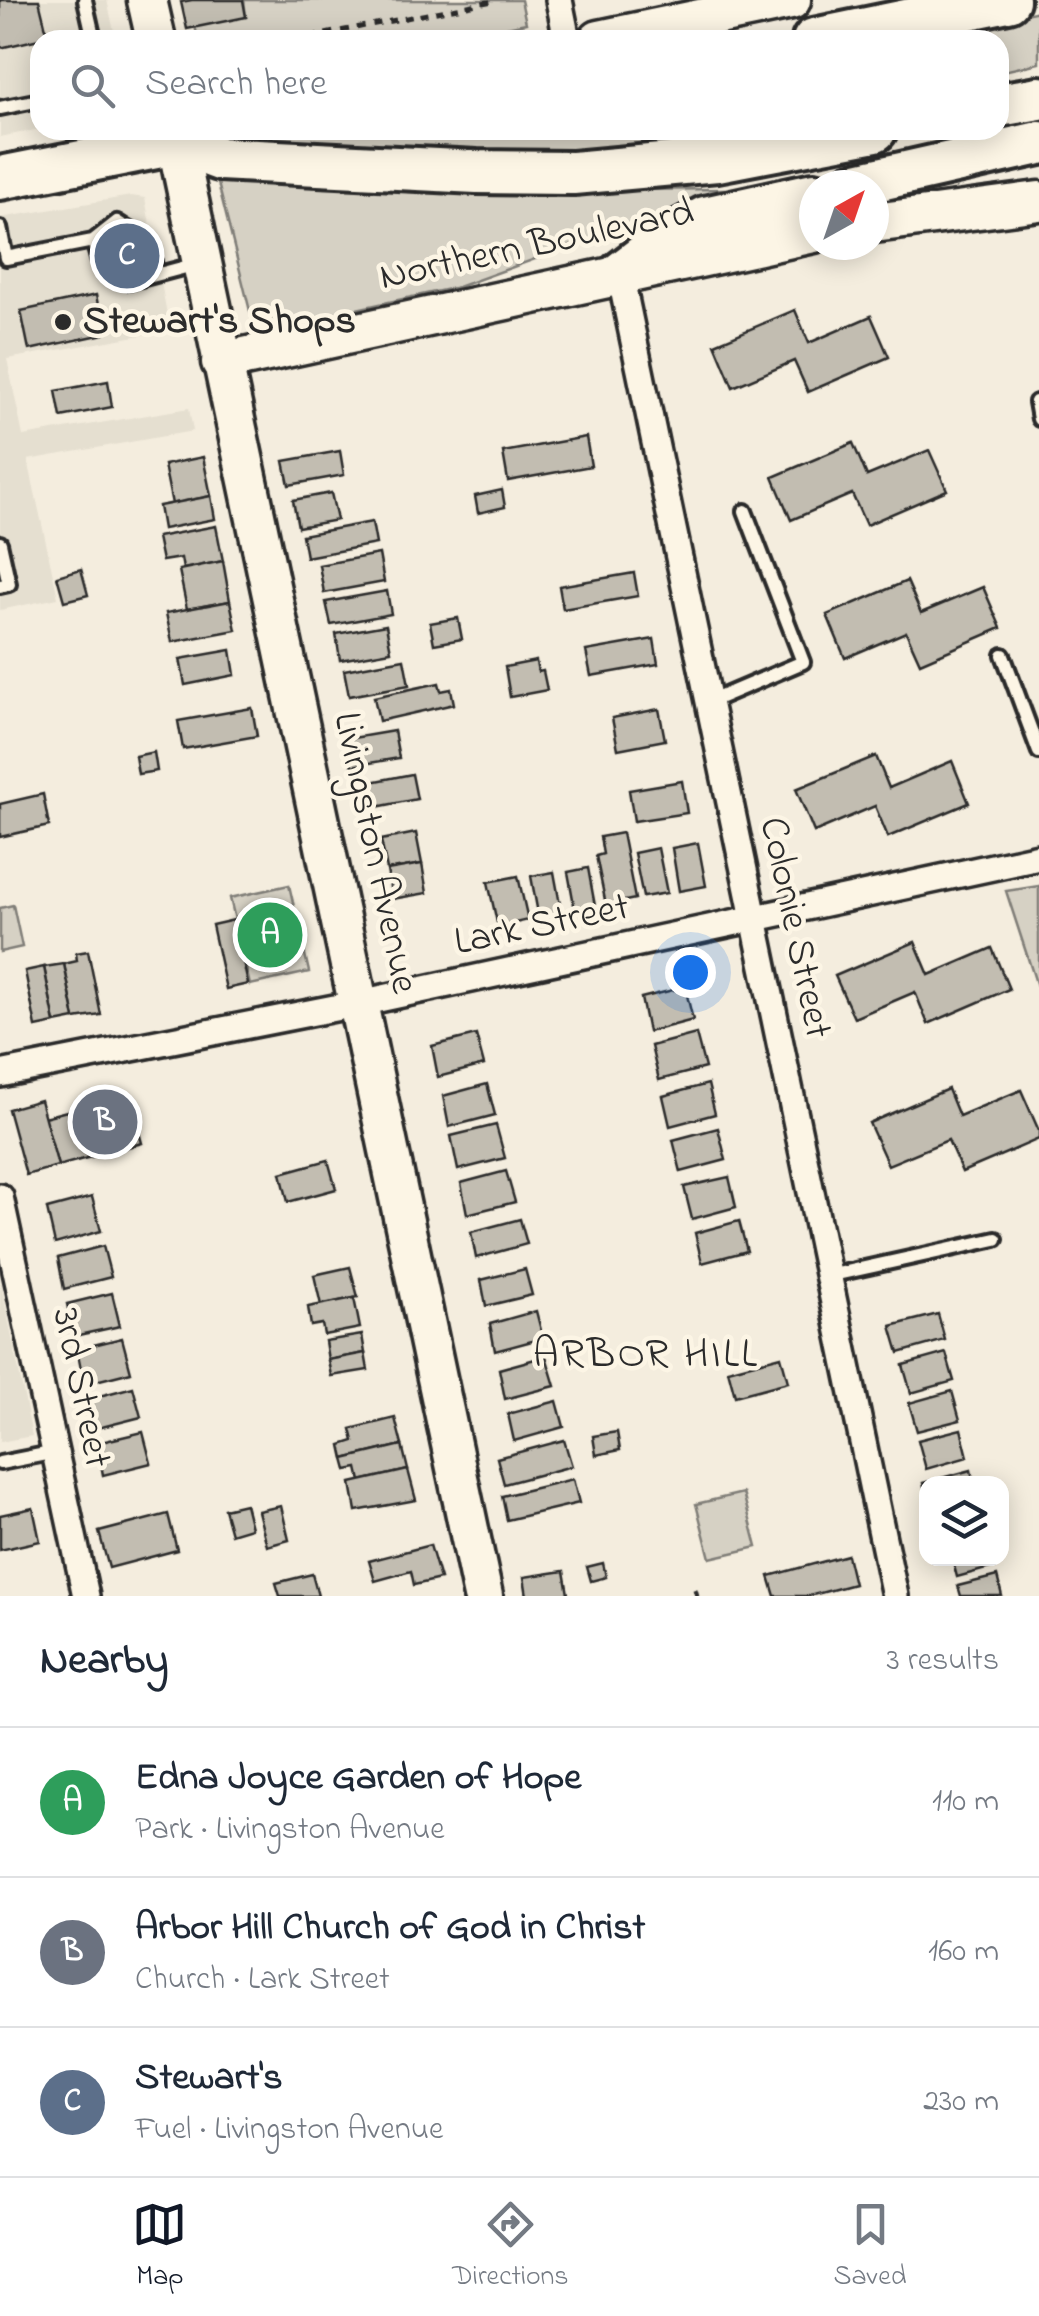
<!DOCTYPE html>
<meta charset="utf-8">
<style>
:root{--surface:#fff;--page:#f6f6f7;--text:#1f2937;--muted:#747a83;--line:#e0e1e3;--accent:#111827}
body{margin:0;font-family:"Indie Flower",sans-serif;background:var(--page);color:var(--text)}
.controls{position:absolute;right:30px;bottom:30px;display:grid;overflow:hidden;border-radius:20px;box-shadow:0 5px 25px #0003}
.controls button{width:90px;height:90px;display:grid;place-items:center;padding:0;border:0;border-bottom:2px solid var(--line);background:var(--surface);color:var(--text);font:50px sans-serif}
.compass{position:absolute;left:799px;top:170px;width:90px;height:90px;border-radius:50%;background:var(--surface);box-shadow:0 5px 25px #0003;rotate:40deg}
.you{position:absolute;left:690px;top:972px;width:35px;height:35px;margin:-25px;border:8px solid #fff;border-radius:50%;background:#1a73e8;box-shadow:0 0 0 15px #1a73e833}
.badge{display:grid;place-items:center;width:65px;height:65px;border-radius:50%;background:var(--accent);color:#fff;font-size:32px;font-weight:700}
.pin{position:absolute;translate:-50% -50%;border:5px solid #fff;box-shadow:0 2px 10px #0006}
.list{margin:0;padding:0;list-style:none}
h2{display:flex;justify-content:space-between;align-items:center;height:130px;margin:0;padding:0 40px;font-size:42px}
h2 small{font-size:32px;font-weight:400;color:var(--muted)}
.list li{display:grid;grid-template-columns:65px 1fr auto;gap:30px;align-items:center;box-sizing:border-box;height:150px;padding:0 40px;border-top:2px solid var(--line)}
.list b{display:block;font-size:38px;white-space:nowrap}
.list p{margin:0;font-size:32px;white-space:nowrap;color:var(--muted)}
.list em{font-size:32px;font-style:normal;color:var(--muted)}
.icon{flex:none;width:55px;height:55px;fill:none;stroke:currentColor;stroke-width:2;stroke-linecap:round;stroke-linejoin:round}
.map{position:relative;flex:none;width:1039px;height:1596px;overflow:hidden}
.search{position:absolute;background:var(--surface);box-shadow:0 5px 25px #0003;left:30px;right:30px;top:30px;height:110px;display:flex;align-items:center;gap:25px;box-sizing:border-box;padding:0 35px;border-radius:30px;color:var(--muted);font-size:38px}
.sheet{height:580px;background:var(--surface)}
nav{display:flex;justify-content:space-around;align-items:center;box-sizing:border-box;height:140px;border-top:2px solid var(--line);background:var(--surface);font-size:28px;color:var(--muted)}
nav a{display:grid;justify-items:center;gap:5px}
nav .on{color:var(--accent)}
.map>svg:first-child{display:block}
.built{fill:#e5dfd0}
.green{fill:#d6d1c4;stroke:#807e78;stroke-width:2.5}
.building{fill:#c2bdb1;stroke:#2b2b2b;stroke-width:2.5}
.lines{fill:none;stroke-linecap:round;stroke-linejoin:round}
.lane-casing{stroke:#2b2b2b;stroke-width:20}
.street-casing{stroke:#2b2b2b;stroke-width:32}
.secondary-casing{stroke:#2b2b2b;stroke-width:45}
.primary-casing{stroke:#2b2b2b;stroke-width:50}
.path{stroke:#2b2b2b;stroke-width:5;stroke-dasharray:8 8;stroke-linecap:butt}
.lane{stroke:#fcf5e5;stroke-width:12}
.street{stroke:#fcf5e5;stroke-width:25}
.secondary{stroke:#fcf5e5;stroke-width:38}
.primary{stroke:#fcf5e5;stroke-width:42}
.poi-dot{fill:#2b2b2b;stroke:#fcf5e5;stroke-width:4}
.labels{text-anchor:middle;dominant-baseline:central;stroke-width:9;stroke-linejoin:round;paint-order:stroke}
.street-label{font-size:40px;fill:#2b2b2b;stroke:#fcf5e5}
.poi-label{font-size:40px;font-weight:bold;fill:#2b2b2b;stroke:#fcf5e5;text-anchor:start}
.neighbourhood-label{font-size:42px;letter-spacing:2.5px;fill:#2b2b2b;stroke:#fcf5e5}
</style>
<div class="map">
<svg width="1039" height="1596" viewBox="0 0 1039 1596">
<rect width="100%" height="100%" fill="#f4edde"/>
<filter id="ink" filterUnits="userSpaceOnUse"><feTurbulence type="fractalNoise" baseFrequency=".01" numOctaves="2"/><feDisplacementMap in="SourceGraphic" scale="20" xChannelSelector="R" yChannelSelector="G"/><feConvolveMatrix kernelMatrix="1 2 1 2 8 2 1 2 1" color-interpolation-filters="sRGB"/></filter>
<g filter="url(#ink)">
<!-- built -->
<g class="built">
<path d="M0,0H107L116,40H40V129L0,137Z"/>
<path d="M131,196L145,198L170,330L7,359L23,436L189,408L193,431L28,460L58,598L0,610V218Z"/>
<path d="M0,1278L32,1436L0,1442Z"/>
</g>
<!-- green -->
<g class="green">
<path d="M244,0H521L526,23L444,40H198L195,25L246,17Z"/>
<path d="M1039,11V63L999,72V40H903Z"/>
<path d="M240,130H748L682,145L603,153L222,140V132Z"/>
<path d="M216,175L518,191L724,189L727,198L645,219L458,287L255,331Z"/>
<path d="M289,885L309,972L250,985L230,898Z"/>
<path d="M1039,886V992L1006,891Z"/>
<path d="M13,905L22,947L0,952V908Z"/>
<path d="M743,1493L757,1547L710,1558L696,1504Z"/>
</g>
<!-- building -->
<g class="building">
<path d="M0,0H39L48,37L0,48Z"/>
<path d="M192,0H243L246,17L187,29L181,2Z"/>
<path d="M122,238L146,254L132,275L108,259Z"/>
<path d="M96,295L104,334L29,350L21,311Z"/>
<path d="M795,310L809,343L871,316L889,357L808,392L794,361L733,387L715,344Z"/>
<path d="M108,381L112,407L61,417L56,391Z"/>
<path d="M586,437L591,466L508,481L503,452Z"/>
<path d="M853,443L867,476L929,450L947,490L866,525L852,494L791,520L773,477Z"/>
<path d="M340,451L344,475L289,485L284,461Z"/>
<path d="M203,457L211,496L172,504L164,465Z"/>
<path d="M502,490L505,507L478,513L475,496Z"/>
<path d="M331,493L337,520L298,527L293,500Z"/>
<path d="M211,496L215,519L163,529L159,506Z"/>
<path d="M372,522L376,544L306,557L302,535Z"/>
<path d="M216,526L223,561L183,569L181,558L162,561L157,537Z"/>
<path d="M379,554L384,582L324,593L319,565Z"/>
<path d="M223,561L230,601L187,609L179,570Z"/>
<path d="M81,569L88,595L64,601L57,576Z"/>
<path d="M634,573L638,596L563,609L559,586Z"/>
<path d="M907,581L921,613L983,587L1001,628L920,663L906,632L845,658L827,615Z"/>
<path d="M387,591L391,614L331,625L326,602Z"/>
<path d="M230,601L236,630L172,642L166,613Z"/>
<path d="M458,618L462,639L434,644L430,623Z"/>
<path d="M386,625L391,651L340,660L336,634Z"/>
<path d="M654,639L658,664L591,676L586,651Z"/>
<path d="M231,650L235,675L185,685L180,659Z"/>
<path d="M404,659L409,685L349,696L344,670Z"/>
<path d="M536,661L538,672L543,671L547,690L510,697L505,667Z"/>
<path d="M439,683L441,691L451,689L454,704L379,721L374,697Z"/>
<path d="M252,708L257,736L183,749L178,721Z"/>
<path d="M659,709L665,740L618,749L612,718Z"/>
<path d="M394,731L399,758L352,766L347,739Z"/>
<path d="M154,752L157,771L138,774L135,756Z"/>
<path d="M876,756L889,788L952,761L969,803L888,837L875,806L814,832L796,789Z"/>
<path d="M412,774L417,799L366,809L361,784Z"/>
<path d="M682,781L687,813L634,821L629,790Z"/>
<path d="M43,794L49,826L0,837V804Z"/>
<path d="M416,833L422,864L387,870L381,840Z"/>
<path d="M622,833L635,899L606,905L596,856L603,854L600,837Z"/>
<path d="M698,843L706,886L679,891L672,848Z"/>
<path d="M658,848L667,893L643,897L634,853Z"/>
<path d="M422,864L427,893L392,899L387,870Z"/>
<path d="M588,868L595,906L575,910L568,872Z"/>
<path d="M554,872L562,915L539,919L531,876Z"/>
<path d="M518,876L528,920L498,927L488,882Z"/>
<path d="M234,920L248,984L226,989L212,925Z"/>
<path d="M915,942L929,975L992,948L1009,989L928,1024L915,992L854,1018L835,976Z"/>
<path d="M88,951L101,1015L75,1019L64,964L77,961L76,953Z"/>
<path d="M64,964L75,1019L55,1023L44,967Z"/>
<path d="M44,967L55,1023L36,1027L25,971Z"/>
<path d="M685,987L693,1020L648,1032L641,998Z"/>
<path d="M696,1034L705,1068L659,1080L651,1046Z"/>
<path d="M476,1035L484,1065L438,1077L432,1046Z"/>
<path d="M487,1084L495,1115L449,1127L443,1096Z"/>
<path d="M708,1084L715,1114L670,1126L663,1096Z"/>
<path d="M948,1089L959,1116L1021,1090L1039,1131V1139L962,1172L948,1140L888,1165L869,1123Z"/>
<path d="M129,1095L142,1143L58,1166L44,1117Z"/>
<path d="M40,1100L58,1166L26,1175L8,1109Z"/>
<path d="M496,1125L505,1158L458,1170L451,1136Z"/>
<path d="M718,1128L726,1160L681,1172L673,1140Z"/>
<path d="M328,1160L336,1189L288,1202L281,1173Z"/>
<path d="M506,1171L515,1202L467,1214L461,1183Z"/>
<path d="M729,1177L736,1207L692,1219L684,1187Z"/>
<path d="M92,1197L101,1231L55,1244L47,1209Z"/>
<path d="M520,1219L527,1244L476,1258L471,1232Z"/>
<path d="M739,1221L747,1251L702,1263L695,1233Z"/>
<path d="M103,1246L111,1277L64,1289L58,1258Z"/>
<path d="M350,1267L358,1297L321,1305L314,1275Z"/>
<path d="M525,1269L532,1295L486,1306L481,1280Z"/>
<path d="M112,1293L120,1326L74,1336L67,1304Z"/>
<path d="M354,1298L360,1328L324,1335L322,1324L311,1326L308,1307Z"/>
<path d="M536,1311L543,1338L495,1351L490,1324Z"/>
<path d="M938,1314L945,1340L899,1353L891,1326Z"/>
<path d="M362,1335L365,1353L328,1360L325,1341Z"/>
<path d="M122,1338L131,1372L84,1384L77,1349Z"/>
<path d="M365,1353L368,1370L331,1376L328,1360Z"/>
<path d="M946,1353L954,1381L911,1393L903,1365Z"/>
<path d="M546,1356L555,1386L505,1399L499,1369Z"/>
<path d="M781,1356L788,1382L735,1396L728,1370Z"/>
<path d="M133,1387L141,1417L94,1429L88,1399Z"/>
<path d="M952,1391L960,1420L917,1431L909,1403Z"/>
<path d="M557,1401L564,1427L514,1441L508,1414Z"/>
<path d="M395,1418L402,1445L344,1459L341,1445L354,1441L351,1429Z"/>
<path d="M961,1429L968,1457L926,1469L918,1440Z"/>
<path d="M143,1432L151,1463L103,1475L97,1443Z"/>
<path d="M617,1432L620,1450L596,1455L593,1436Z"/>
<path d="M564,1440L572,1466L504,1484L497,1458Z"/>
<path d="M402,1445L408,1470L361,1481L358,1468L347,1470L344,1459Z"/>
<path d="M408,1470L416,1500L356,1511L351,1483Z"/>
<path d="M971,1470L974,1484H926V1496L923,1483Z"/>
<path d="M573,1479L579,1503L507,1520L502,1496Z"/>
<path d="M245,1504L251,1528L231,1534L224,1509Z"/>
<path d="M281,1506L289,1540L267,1546L258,1511Z"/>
<path d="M33,1508L40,1541L0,1550V1515Z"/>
<path d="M168,1514L177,1550L109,1568L99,1532Z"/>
<path d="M430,1545L440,1579L414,1585L411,1571L375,1581L369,1561Z"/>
<path d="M847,1555L854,1584L809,1596H775L769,1576Z"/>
<path d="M952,1558H991L994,1567L957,1577Z"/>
<path d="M603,1563L606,1577L591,1581L587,1567Z"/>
<path d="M564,1571L568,1594L527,1596L524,1577Z"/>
<path d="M312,1574L318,1596H280L276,1583Z"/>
<path d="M997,1576L1002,1596H961L958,1586Z"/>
</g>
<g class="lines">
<!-- lane casing -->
<g class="lane-casing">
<g id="lane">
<path d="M85,0L94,40"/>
<path d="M0,108L40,100"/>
<path d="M0,228L6,258L93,241L117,222L151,244L156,274"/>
<path d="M93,241L99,262L129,282L197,264"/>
<path d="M1036,402L1039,419"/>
<path d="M0,543L9,584L0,586"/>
<path d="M1003,655L1039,752"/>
<path d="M709,702L803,662L745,511"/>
<path d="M828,1276L996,1239"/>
<path d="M0,1463L56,1452"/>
</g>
</g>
<!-- street casing -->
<g class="street-casing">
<g id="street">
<path d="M559,0L567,40"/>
<path d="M620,274L895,1596"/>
<path d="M0,1074L360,1003L1039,857"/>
<path d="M0,1197L86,1596"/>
</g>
</g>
<!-- secondary casing -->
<g class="secondary-casing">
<g id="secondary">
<path d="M147,0L156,40"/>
<path d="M599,40L791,0"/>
<path d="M174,130L483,1596"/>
<path d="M874,223L1039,201"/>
<path d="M221,362L814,233"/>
</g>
</g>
<!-- primary casing -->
<g class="primary-casing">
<g id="primary">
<path d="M814,40L1008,0"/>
<path d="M999,105L1039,98"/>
<path d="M177,143L220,159L477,172L573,173L717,160L875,130"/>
<path d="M0,178L177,143L198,130"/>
<path d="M853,185L1039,143"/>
<path d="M620,274L666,239L705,218L814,194"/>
</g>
</g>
<!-- path -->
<g class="path">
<path d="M294,40L498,0"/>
<path d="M695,1589L697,1596"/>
</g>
<!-- lane -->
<use href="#lane" class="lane"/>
<!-- street -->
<use href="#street" class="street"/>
<!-- secondary -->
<use href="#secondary" class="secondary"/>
<!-- primary -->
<use href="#primary" class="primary"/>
</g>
</g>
<!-- markers -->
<circle class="poi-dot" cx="63" cy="322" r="10"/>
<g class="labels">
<!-- street labels -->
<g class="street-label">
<text transform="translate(537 246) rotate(-12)">Northern Boulevard</text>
<text transform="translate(374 853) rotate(78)">Livingston Avenue</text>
<text transform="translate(542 926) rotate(-12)">Lark Street</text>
<text transform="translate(794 928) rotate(78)">Colonie Street</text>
<text transform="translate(80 1388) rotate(78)">3rd Street</text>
</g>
<!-- poi labels -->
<g class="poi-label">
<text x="83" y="322">Stewart's Shops</text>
</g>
<!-- neighbourhood labels -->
<g class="neighbourhood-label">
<text x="646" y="1355">ARBOR HILL</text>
</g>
</g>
</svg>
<div class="controls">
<button><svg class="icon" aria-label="layers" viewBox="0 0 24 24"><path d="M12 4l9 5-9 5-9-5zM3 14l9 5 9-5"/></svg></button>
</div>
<svg class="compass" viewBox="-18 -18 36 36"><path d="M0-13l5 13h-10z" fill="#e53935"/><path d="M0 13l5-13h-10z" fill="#747a83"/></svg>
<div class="you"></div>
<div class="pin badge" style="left:270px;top:935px;background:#2e9e5b">A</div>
<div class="pin badge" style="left:105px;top:1122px;background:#6b7280">B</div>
<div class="pin badge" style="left:127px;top:256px;background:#5c6f8a">C</div>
<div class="search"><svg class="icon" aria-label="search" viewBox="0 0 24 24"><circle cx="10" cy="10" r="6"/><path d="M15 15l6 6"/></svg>Search here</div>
</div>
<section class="sheet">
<h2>Nearby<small>3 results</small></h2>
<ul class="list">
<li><span class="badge" style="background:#2e9e5b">A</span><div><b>Edna Joyce Garden of Hope</b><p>Park · Livingston Avenue</p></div><em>110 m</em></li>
<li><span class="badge" style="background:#6b7280">B</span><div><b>Arbor Hill Church of God in Christ</b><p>Church · Lark Street</p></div><em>160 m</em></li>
<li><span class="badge" style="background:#5c6f8a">C</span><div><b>Stewart's</b><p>Fuel · Livingston Avenue</p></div><em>230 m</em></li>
</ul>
</section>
<nav>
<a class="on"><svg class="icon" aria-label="map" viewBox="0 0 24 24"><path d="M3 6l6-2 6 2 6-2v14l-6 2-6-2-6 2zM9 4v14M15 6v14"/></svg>Map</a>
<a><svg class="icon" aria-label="directions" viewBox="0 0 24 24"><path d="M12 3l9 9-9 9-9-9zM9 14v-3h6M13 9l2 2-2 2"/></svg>Directions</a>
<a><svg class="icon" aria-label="saved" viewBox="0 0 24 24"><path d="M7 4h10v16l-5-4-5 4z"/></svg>Saved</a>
</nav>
